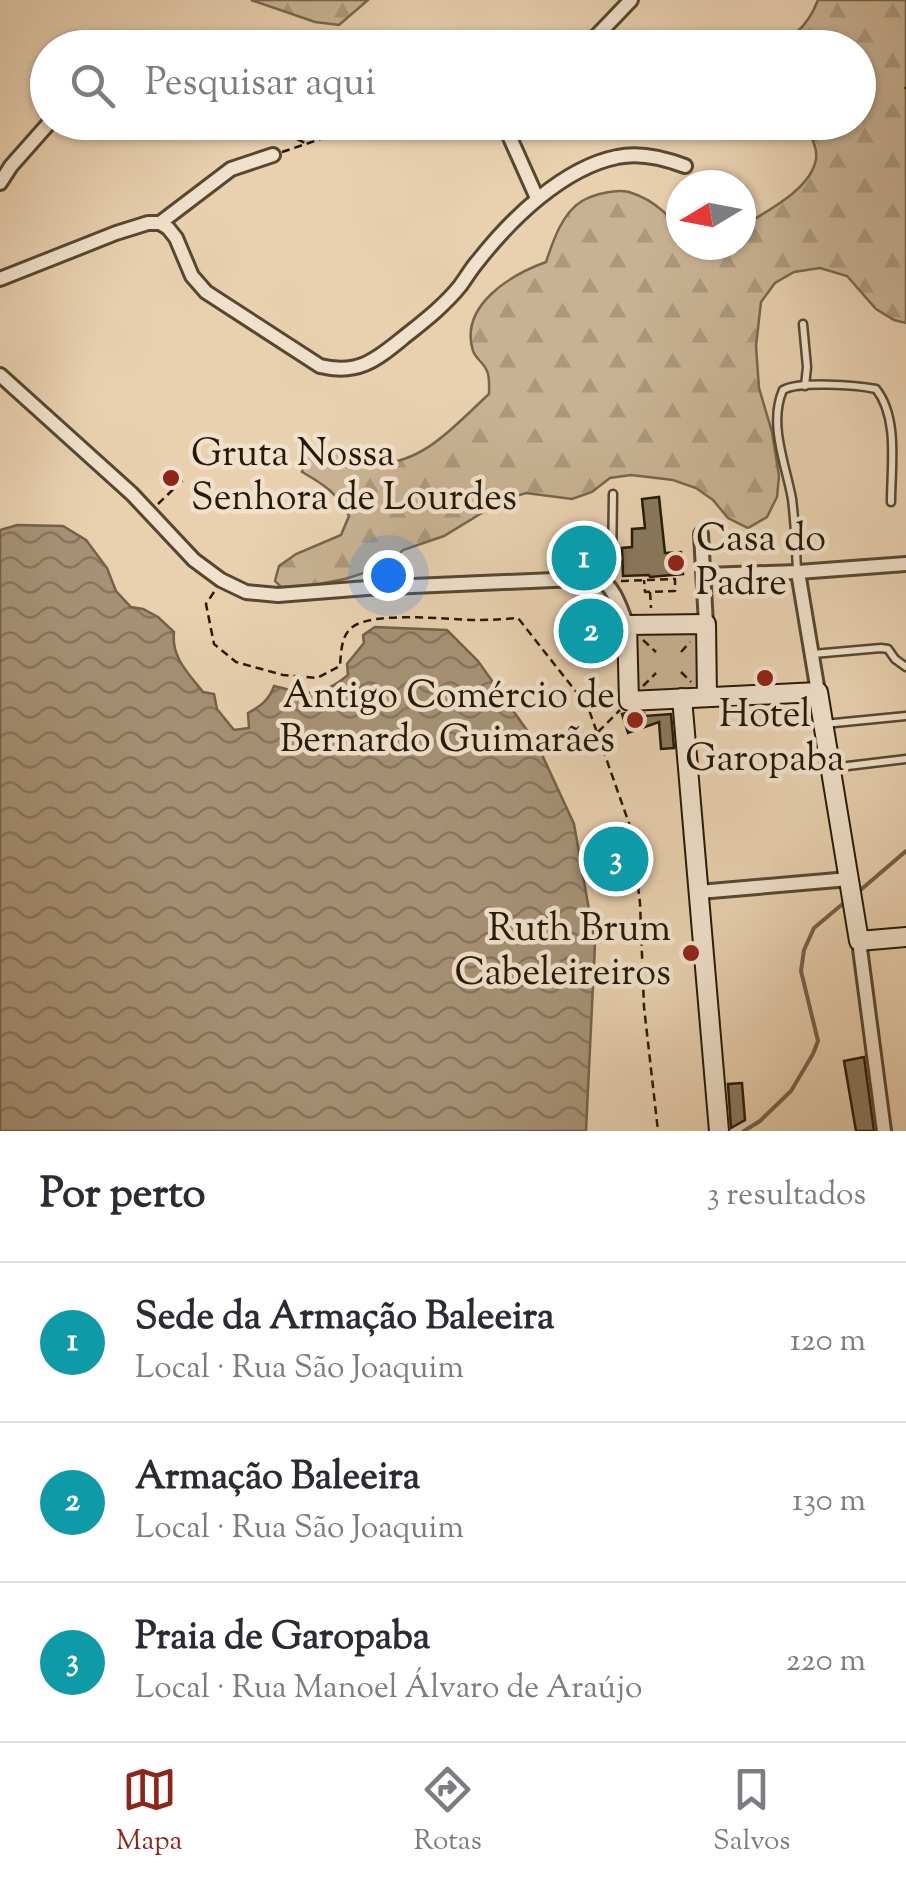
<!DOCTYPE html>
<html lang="pt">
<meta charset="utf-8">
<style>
:root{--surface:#fff;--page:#f7f7f7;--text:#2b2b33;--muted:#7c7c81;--line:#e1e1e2;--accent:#8f2418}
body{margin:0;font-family:"Sorts Mill Goudy",serif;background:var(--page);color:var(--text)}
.compass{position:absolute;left:666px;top:170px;width:90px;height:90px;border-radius:50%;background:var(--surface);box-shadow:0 2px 8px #0004;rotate:260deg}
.you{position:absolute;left:388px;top:575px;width:35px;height:35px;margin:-25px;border:8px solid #fff;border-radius:50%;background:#1a73e8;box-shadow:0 0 0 15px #1a73e833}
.badge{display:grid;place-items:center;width:65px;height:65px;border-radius:50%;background:var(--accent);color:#fff;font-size:32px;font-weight:700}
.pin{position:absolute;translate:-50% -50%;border:5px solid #fff;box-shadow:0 2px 10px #0006}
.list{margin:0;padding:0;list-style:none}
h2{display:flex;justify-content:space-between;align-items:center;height:130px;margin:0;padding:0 40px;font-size:42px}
h2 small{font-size:32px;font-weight:400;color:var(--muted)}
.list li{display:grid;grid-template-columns:65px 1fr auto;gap:30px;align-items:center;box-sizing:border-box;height:160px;padding:0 40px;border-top:2px solid var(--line)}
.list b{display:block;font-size:38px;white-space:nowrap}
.list p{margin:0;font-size:32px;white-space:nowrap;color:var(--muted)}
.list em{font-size:32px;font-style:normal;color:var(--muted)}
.icon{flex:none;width:55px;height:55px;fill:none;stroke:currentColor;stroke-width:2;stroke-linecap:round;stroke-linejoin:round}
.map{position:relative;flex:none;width:906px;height:1131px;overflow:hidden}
.search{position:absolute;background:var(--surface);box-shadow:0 2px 8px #0004;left:30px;right:30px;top:30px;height:110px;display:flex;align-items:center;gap:25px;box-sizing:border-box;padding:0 35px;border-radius:55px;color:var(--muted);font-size:38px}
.sheet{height:610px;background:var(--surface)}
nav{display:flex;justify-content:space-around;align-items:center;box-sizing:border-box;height:140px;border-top:2px solid var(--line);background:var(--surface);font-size:28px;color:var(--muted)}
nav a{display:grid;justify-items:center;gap:5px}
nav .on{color:var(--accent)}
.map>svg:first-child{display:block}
.forest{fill:url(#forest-firs);stroke:#77664d;stroke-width:2.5}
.park{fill:#c8b293;stroke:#77664d;stroke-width:2.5}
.water{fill:url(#water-waves);stroke:#73624a;stroke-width:2.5}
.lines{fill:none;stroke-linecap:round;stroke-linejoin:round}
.stream{stroke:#73624a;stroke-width:4}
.building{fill:#8b795f;stroke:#261907;stroke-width:2.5}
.lane-casing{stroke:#574731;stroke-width:11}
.street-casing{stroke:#574731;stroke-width:18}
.secondary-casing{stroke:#261907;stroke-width:22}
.path{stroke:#261907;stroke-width:2.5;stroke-dasharray:8 5;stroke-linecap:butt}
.lane{stroke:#f1e1cc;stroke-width:6}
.street{stroke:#f1e1cc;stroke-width:12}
.secondary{stroke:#f1e1cc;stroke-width:18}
.poi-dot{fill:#8f2418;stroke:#f1e1cc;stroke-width:4}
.labels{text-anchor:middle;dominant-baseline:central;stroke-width:9;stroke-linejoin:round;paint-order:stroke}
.poi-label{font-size:38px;fill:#261907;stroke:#f1e1cc;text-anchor:start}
</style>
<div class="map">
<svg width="906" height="1131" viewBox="0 0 906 1131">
<defs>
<pattern id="forest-firs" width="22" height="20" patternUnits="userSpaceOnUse" patternTransform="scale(2.5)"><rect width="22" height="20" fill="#c8b293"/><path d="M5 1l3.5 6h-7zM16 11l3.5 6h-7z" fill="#ac987d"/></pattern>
<pattern id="water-waves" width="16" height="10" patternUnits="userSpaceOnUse" patternTransform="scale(2.5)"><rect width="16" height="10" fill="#a79277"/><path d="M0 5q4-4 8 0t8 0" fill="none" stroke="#887660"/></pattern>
</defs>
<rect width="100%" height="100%" fill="#e9d1b0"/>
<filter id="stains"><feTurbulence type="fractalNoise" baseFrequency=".002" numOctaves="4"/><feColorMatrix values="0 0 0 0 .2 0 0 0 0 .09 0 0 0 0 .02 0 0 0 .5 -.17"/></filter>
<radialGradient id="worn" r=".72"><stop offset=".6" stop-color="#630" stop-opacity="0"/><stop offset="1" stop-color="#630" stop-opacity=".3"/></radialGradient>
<!-- forest -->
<g class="forest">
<path d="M251,0H368L339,25L315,22Z"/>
<path d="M818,0H906V323L894,320L876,309L847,276L820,268L794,272L775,283L761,302L756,346L759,388L772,432L779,476L777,497L767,517L748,528L728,518L713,500L696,488L673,480L631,475L610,478L592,492L572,499L526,493L503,500L444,536L403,550L386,566L345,579L303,587H281L275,581L279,566L296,554L341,535L349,516C337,493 325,485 302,472L308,451C315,450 324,448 331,449C347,453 360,463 377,463C423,465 458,422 489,394C489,388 490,377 487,371C484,363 476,359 473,351C459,306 510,275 546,262C553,241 562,213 582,201C594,194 616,189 629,192C652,199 681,220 681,245H741V227C765,212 811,190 816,159C818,147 809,132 803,123L858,122V48L761,47C791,42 807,28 818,0Z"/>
</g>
<!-- park -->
<path class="park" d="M701,630L702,694L636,696L633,631Z"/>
<!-- water -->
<path class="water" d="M17,525L63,526L86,540L107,568L116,591L131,607L143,609L158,617L174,632C171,657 188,673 203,692L214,694L217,709L234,730L249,728L248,713C261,706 269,700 274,686C308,695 320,698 348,675L347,664L364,643L363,635L375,627L447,630L478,661L538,746L574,824L595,944L586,1131H0V530Z"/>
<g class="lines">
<!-- stream -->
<g class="stream">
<path d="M857,893L906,851"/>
<path d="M744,1131L760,1121L791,1091L813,1054L818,1041L801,971L804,950L814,928L845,902"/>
</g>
</g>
<!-- building -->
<g class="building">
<path d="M659,497L665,553L681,552L683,574L650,577L649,575L623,576L622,548L632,547V529L645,528L642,499Z"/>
<path d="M571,545H597V568L570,569Z"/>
<path d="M602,615L607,643L579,647L574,619Z"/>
<path d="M626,713H644L645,716L671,714L674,748L661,749L659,722L628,733L622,714Z"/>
<path d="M864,1057L874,1131H856L844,1061Z"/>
<path d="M742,1083L745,1120L731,1128L728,1084Z"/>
</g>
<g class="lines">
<!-- lane casing -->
<g class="lane-casing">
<g id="lane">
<path d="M803,324L807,367L805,386"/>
<path d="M797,571C796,547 795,523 792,499C786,465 768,424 783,390C799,381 856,385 876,389C899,418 891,467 891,502"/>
<path d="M604,579L612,564L613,494"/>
<path d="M813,654L881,648L888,649L895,659L906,667"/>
<path d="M824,724L906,716"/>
<path d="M831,768L906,759"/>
</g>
</g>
<!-- street casing -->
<g class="street-casing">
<g id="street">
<path d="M585,48L631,0"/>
<path d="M384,122L416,128L457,129L489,122"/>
<path d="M503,122L537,198"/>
<path d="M0,183L11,166L50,122"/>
<path d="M160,223L231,169L273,155"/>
<path d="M0,279L116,233L148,223H160L168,228L176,238L192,276L206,292L320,366C357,375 375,361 403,338C423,322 444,306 460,286C466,278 471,269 478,261C511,219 563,168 617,157C639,152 664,158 685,166"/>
<path d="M0,375L132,494L194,560L221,580L246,592L278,595L367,588L599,578C615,588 620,608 627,625"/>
<path d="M701,534L706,624"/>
<path d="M798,572L818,692"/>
<path d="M704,575L798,572L906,564"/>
<path d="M699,892L849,879"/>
<path d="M859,941L884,1131"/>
</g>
</g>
<!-- secondary casing -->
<g class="secondary-casing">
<g id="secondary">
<path d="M707,697L706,624L627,625L629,701L818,692L859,941L906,937"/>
<path d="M682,698L719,1131"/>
</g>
</g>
<!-- path -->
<g class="path">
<path d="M905,89L906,87"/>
<path d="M262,122L305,143"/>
<path d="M282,152L371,122"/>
<path d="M158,504L185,478"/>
<path d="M621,581H623L675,579V591L645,592L644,580"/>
<path d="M214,592L206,604L214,644L236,662L283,675L317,678L340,666C341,653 341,637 351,628C372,610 450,620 478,620C492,620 505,619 518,618L588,707L631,829L640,903L644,1007L658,1131"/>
<path d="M650,592L651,608"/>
<path d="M643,640L656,652"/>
<path d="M681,652L690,642"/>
<path d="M681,672L691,682"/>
<path d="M643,686L656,673"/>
<path d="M598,732L620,710"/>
</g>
<!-- lane -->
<use href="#lane" class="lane"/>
<!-- street -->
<use href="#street" class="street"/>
<!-- secondary -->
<use href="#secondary" class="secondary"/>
</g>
<!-- markers -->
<g class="poi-dot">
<circle cx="171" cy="478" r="10"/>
<circle cx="676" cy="563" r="10"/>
<circle cx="765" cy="678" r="10"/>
<circle cx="635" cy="720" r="10"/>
<circle cx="691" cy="953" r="10"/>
</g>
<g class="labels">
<!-- poi labels -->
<g class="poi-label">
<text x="191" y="456">Gruta Nossa<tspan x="191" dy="44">Senhora de Lourdes</tspan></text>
<text x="696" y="541">Casa do<tspan x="696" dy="44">Padre</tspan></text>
<text x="615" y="698" text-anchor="end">Antigo Comércio de<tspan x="615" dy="44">Bernardo Guimarães</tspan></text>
<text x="765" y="717" text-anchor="middle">Hotel<tspan x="765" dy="44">Garopaba</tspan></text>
<text x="671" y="931" text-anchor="end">Ruth Brum<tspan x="671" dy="44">Cabeleireiros</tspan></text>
</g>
</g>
<rect width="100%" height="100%" filter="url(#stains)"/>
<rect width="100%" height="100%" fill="url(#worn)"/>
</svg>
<svg class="compass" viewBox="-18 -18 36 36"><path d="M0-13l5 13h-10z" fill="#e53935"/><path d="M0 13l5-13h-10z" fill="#7c7c81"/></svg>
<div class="you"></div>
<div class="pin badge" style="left:584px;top:558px;background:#0f9aa8">1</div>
<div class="pin badge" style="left:591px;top:631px;background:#0f9aa8">2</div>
<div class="pin badge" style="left:616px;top:859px;background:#0f9aa8">3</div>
<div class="search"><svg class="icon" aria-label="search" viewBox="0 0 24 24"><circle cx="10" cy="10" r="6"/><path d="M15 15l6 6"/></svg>Pesquisar aqui</div>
</div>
<section class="sheet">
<h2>Por perto<small>3 resultados</small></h2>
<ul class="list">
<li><span class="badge" style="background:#0f9aa8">1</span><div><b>Sede da Armação Baleeira</b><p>Local · Rua São Joaquim</p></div><em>120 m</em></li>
<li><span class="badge" style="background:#0f9aa8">2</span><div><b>Armação Baleeira</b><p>Local · Rua São Joaquim</p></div><em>130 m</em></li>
<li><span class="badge" style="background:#0f9aa8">3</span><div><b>Praia de Garopaba</b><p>Local · Rua Manoel Álvaro de Araújo</p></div><em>220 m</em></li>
</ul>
</section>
<nav>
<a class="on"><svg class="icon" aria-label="map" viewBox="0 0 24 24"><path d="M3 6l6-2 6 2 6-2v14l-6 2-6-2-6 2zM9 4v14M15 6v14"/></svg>Mapa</a>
<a><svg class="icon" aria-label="directions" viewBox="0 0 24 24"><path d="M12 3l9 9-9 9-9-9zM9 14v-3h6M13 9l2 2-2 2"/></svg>Rotas</a>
<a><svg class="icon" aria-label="saved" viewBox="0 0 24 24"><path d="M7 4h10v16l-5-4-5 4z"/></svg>Salvos</a>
</nav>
